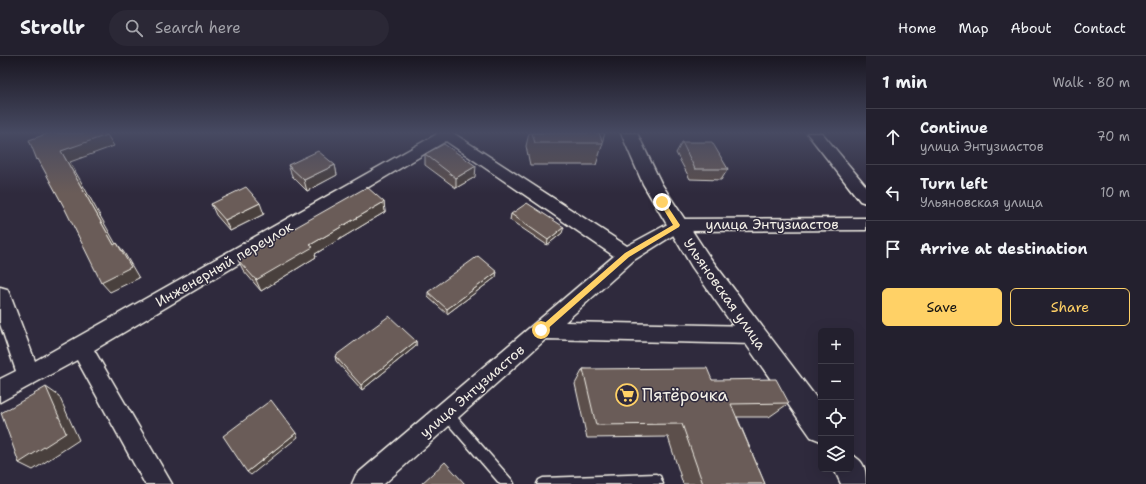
<!DOCTYPE html>
<meta charset="utf-8">
<style>
:root{--surface:#23202e;--page:#2b2836;--text:#f1f3f6;--muted:#a3a3aa;--line:#403e4a;--accent:#ffd166}
body{margin:0;font-family:"Shantell Sans",sans-serif;background:var(--page);color:var(--text)}
.controls{position:absolute;right:12px;bottom:12px;display:grid;overflow:hidden;border-radius:6px;box-shadow:0 4px 16px #0002}
.controls button{width:36px;height:36px;display:grid;place-items:center;padding:0;border:0;border-bottom:1px solid var(--line);background:var(--surface);color:var(--text);font:20px sans-serif}
.stop{position:absolute;width:12px;height:12px;margin:-9px;border:3px solid #ffd166;border-radius:50%;background:#fff}
.stop.end{background:#ffd166;border-color:#fff;box-shadow:0 1px 4px #0008}
.list{margin:0;padding:0;list-style:none}
h2{display:flex;justify-content:space-between;align-items:center;height:52px;margin:0;padding:0 16px;font-size:17px}
h2 small{font-size:13px;font-weight:400;color:var(--muted)}
.list li{display:grid;grid-template-columns:26px 1fr auto;gap:12px;align-items:center;box-sizing:border-box;height:56px;padding:0 16px;border-top:1px solid var(--line)}
.list b{display:block;font-size:15px;white-space:nowrap}
.list p{margin:0;font-size:13px;white-space:nowrap;color:var(--muted)}
.list em{font-size:13px;font-style:normal;color:var(--muted)}
.actions{display:flex;gap:8px;padding:12px 16px}
.actions a{flex:1;padding:9px 0;border:1px solid var(--accent);border-radius:6px;text-align:center;font-size:14px;color:var(--accent)}
.actions .main{background:var(--accent);color:#111}
.icon{flex:none;width:22px;height:22px;fill:none;stroke:currentColor;stroke-width:2;stroke-linecap:round;stroke-linejoin:round}
.map{position:relative;flex:none;width:866px;height:428px;overflow:hidden}
header{display:flex;align-items:center;gap:24px;box-sizing:border-box;height:56px;padding:0 20px;background:var(--surface);border-bottom:1px solid var(--line)}
header strong{font-size:19px}
nav{display:flex;gap:22px;margin-inline-start:auto;font-size:14px}
.search{width:280px;height:36px;background:var(--page);display:flex;align-items:center;gap:10px;box-sizing:border-box;padding:0 14px;border-radius:22px;color:var(--muted);font-size:15px}
main{display:flex}
aside{flex:1;background:var(--surface)}
.map>svg:first-child{display:block}
.lines{fill:none;stroke-linecap:round;stroke-linejoin:round}
.lane-casing{stroke:#f4f1e8;stroke-width:3}
.street-casing{stroke:#f4f1e8;stroke-width:3}
.secondary-casing{stroke:#f4f1e8;stroke-width:3}
.lane{fill:#2f2a3d;fill-rule:evenodd}
.street{fill:#2f2a3d;fill-rule:evenodd}
.secondary{fill:#2f2a3d;fill-rule:evenodd}
.wall{fill:#5b4f4c;stroke:#f4f1e8}
.shaded-wall{fill:#4a403e;stroke:#f4f1e8}
.building{fill:#6a5c58;stroke:#f4f1e8}
.route{fill:#ffd166}
.labels{text-anchor:middle;dominant-baseline:central;stroke-width:3;stroke-linejoin:round;paint-order:stroke}
.street-label{font-size:14px;fill:#f4f1e8;stroke:#2f2a3d}
.near-poi-label{font-size:17px;fill:#f4f1e8;stroke:#2f2a3d;text-anchor:start}
</style>
<header>
<strong>Strollr</strong>
<div class="search"><svg class="icon" aria-label="search" viewBox="0 0 24 24"><circle cx="10" cy="10" r="6"/><path d="M15 15l6 6"/></svg>Search here</div>
<nav><a>Home</a><a>Map</a><a>About</a><a>Contact</a></nav>
</header>
<main>
<div class="map">
<svg width="866" height="428" viewBox="0 0 866 428">
<rect width="100%" height="100%" fill="#2f2a3d"/>
<filter id="ink" filterUnits="userSpaceOnUse"><feTurbulence type="fractalNoise" baseFrequency=".025" numOctaves="2"/><feDisplacementMap in="SourceGraphic" scale="8" xChannelSelector="R" yChannelSelector="G"/><feConvolveMatrix kernelMatrix="1 2 1 2 8 2 1 2 1" color-interpolation-filters="sRGB"/></filter>
<g filter="url(#ink)">
<g class="lines">
<!-- lane casing -->
<g class="lane-casing">
<g id="lane">
<path d="M446,352L450,353L512,424L514,428H500L442,361L440,357L442,353Z"/>
<path d="M656,418L660,420L663,428H537L539,424L543,422Z"/>
</g>
</g>
<!-- street casing -->
<g class="street-casing">
<g id="street">
<path d="M436,77H453L627,190L677,163L866,162V174L680,175L634,204L565,266L753,270L760,273L764,279L760,285L753,288L546,283L384,428H352L356,419L614,200L446,85L94,294L172,428H145L77,304L0,346V323L16,315L0,268V231L7,233L10,239L35,305L437,78Z"/>
<path d="M807,77H822L866,130V147L860,145Z"/>
</g>
</g>
<!-- secondary casing -->
<g class="secondary-casing">
<g id="secondary">
<path d="M621,77H637L661,127L708,199L821,348V385L811,381L692,211L643,128Z"/>
<path d="M851,399C865,405 866,414 866,428H841L834,413H851Z"/>
</g>
</g>
<!-- lane -->
<use href="#lane" class="lane"/>
<!-- street -->
<use href="#street" class="street"/>
<!-- secondary -->
<use href="#secondary" class="secondary"/>
</g>
<!-- wall -->
<g class="wall">
<path d="M529,77H605L602,85L603,87L596,109H530L526,90Z"/>
<path d="M682,86L728,113L721,124L690,123L676,97Z"/>
<path d="M425,98L475,121L456,132L425,109Z"/>
<path d="M288,109H335L337,119L307,135L292,120Z"/>
<path d="M384,146L385,156L315,198L316,201L261,235L243,214L238,204Z"/>
<path d="M211,148L264,158L230,175L216,159Z"/>
<path d="M511,158L562,177L547,189L510,164Z"/>
<path d="M496,221L447,258L428,241V236Z"/>
<path d="M416,285V290L362,334L336,305L335,300Z"/>
<path d="M583,313L712,324L789,347L769,361H737L765,428H683L668,381L587,382L575,328Z"/>
</g>
<!-- shaded-wall -->
<g class="shaded-wall">
<path d="M106,77L114,90L70,106L122,199L114,189L61,95Z"/>
<path d="M599,77H605L602,87Z"/>
<path d="M335,109L337,119L307,135L304,124Z"/>
<path d="M476,110L475,121L456,132V122Z"/>
<path d="M384,146L385,156L315,198L316,201L261,235L256,224L310,189Z"/>
<path d="M260,147L264,158L230,175L225,164Z"/>
<path d="M564,171L562,177L547,189L548,184Z"/>
<path d="M117,187L125,198L139,222L110,236L101,226Z"/>
<path d="M497,216L496,221L447,258V253Z"/>
<path d="M416,285V290L362,334L361,329Z"/>
<path d="M46,331L59,340L79,384L33,414L19,407Z"/>
<path d="M296,377L298,381L251,419L247,416Z"/>
</g>
<!-- building -->
<g class="building">
<path d="M49,77H105L107,79L61,95L114,189L117,187L131,211L101,226L64,151L38,103L37,104L29,84Z"/>
<path d="M532,77H600H599L603,87H535Z"/>
<path d="M682,86H712L728,113H695Z"/>
<path d="M444,88L476,110L456,122L425,98Z"/>
<path d="M318,95L335,109L304,124L288,109Z"/>
<path d="M246,131L260,147L225,164L211,148Z"/>
<path d="M367,131L384,146L310,189L313,191L256,224L238,204Z"/>
<path d="M527,147L564,171L548,184L511,158Z"/>
<path d="M478,200L497,216L447,253L428,236Z"/>
<path d="M389,260L416,285L361,329L335,300Z"/>
<path d="M707,312L712,324L776,323L789,347L731,348L765,428H703L682,368L596,369L583,313Z"/>
<path d="M46,331L66,377L19,407L1,357Z"/>
<path d="M271,344L296,377L247,416L223,380Z"/>
<path d="M445,406L465,428H421Z"/>
</g>
</g>
<!-- sky -->
<linearGradient id="sky" x2="0" y2="1"><stop stop-color="#1a1722"/><stop offset="0.56" stop-color="#474a62"/><stop offset="1" stop-color="#474a62" stop-opacity="0"/></linearGradient>
<rect width="866" height="137" fill="url(#sky)"/>
<!-- route -->
<path class="route" d="M660,145H664L680,169L679,171L629,201L544,276H539V272L625,197L673,169L659,146Z"/>
<!-- icons -->
<defs>
<g id="supermarket-ring" transform="scale(1.15)"><circle r="9.5" fill="#2f2a3d" stroke="#ffd166" stroke-width="1.5"/><path d="M-6-5.5h2.5l.6 2H6L4.5 2H-2.5L-4.4-4H-6ZM-1.5 3.2a1.3 1.3 0 1 0 .1 0ZM3 3.2a1.3 1.3 0 1 0 .1 0Z" fill="#ffd166"/></g>
</defs>
<g fill-rule="evenodd">
<use href="#supermarket-ring" x="627" y="339"/>
</g>
<g class="labels">
<!-- street labels -->
<g class="street-label">
<text x="772" y="168">улица Энтузиастов</text>
<text transform="translate(224 208) rotate(-30)">Инженерный переулок</text>
<text transform="translate(725 238) rotate(55)">Ульяновская улица</text>
<text transform="translate(472 335) rotate(-41)">улица Энтузиастов</text>
</g>
<!-- near-poi labels -->
<g class="near-poi-label">
<text x="642" y="339">Пятёрочка</text>
</g>
</g>
</svg>
<div class="controls">
<button>+</button>
<button>−</button>
<button><svg class="icon" aria-label="locate" viewBox="0 0 24 24"><circle cx="12" cy="12" r="6"/><path d="M12 2v4M12 18v4M2 12h4M18 12h4"/></svg></button>
<button><svg class="icon" aria-label="layers" viewBox="0 0 24 24"><path d="M12 4l9 5-9 5-9-5zM3 14l9 5 9-5"/></svg></button>
</div>
<div class="stop" style="left:541px;top:274px"></div>
<div class="stop end" style="left:662px;top:146px"></div>
</div>
<aside>
<h2>1 min<small>Walk · 80 m</small></h2>
<ul class="list">
<li><svg class="icon" aria-label="ahead" viewBox="0 0 24 24"><path d="M12 20V5M6 11l6-6 6 6"/></svg><div><b>Continue</b><p>улица Энтузиастов</p></div><em>70 m</em></li>
<li><svg class="icon" aria-label="left" viewBox="0 0 24 24"><path d="M17 20v-9H6M10 6l-5 5 5 5"/></svg><div><b>Turn left</b><p>Ульяновская улица</p></div><em>10 m</em></li>
<li><svg class="icon" aria-label="arrive" viewBox="0 0 24 24"><path d="M6 21V4h12l-3 4 3 4H6"/></svg><div><b>Arrive at destination</b></div></li>
</ul>
<div class="actions"><a class="main">Save</a><a>Share</a></div>
</aside>
</main>
